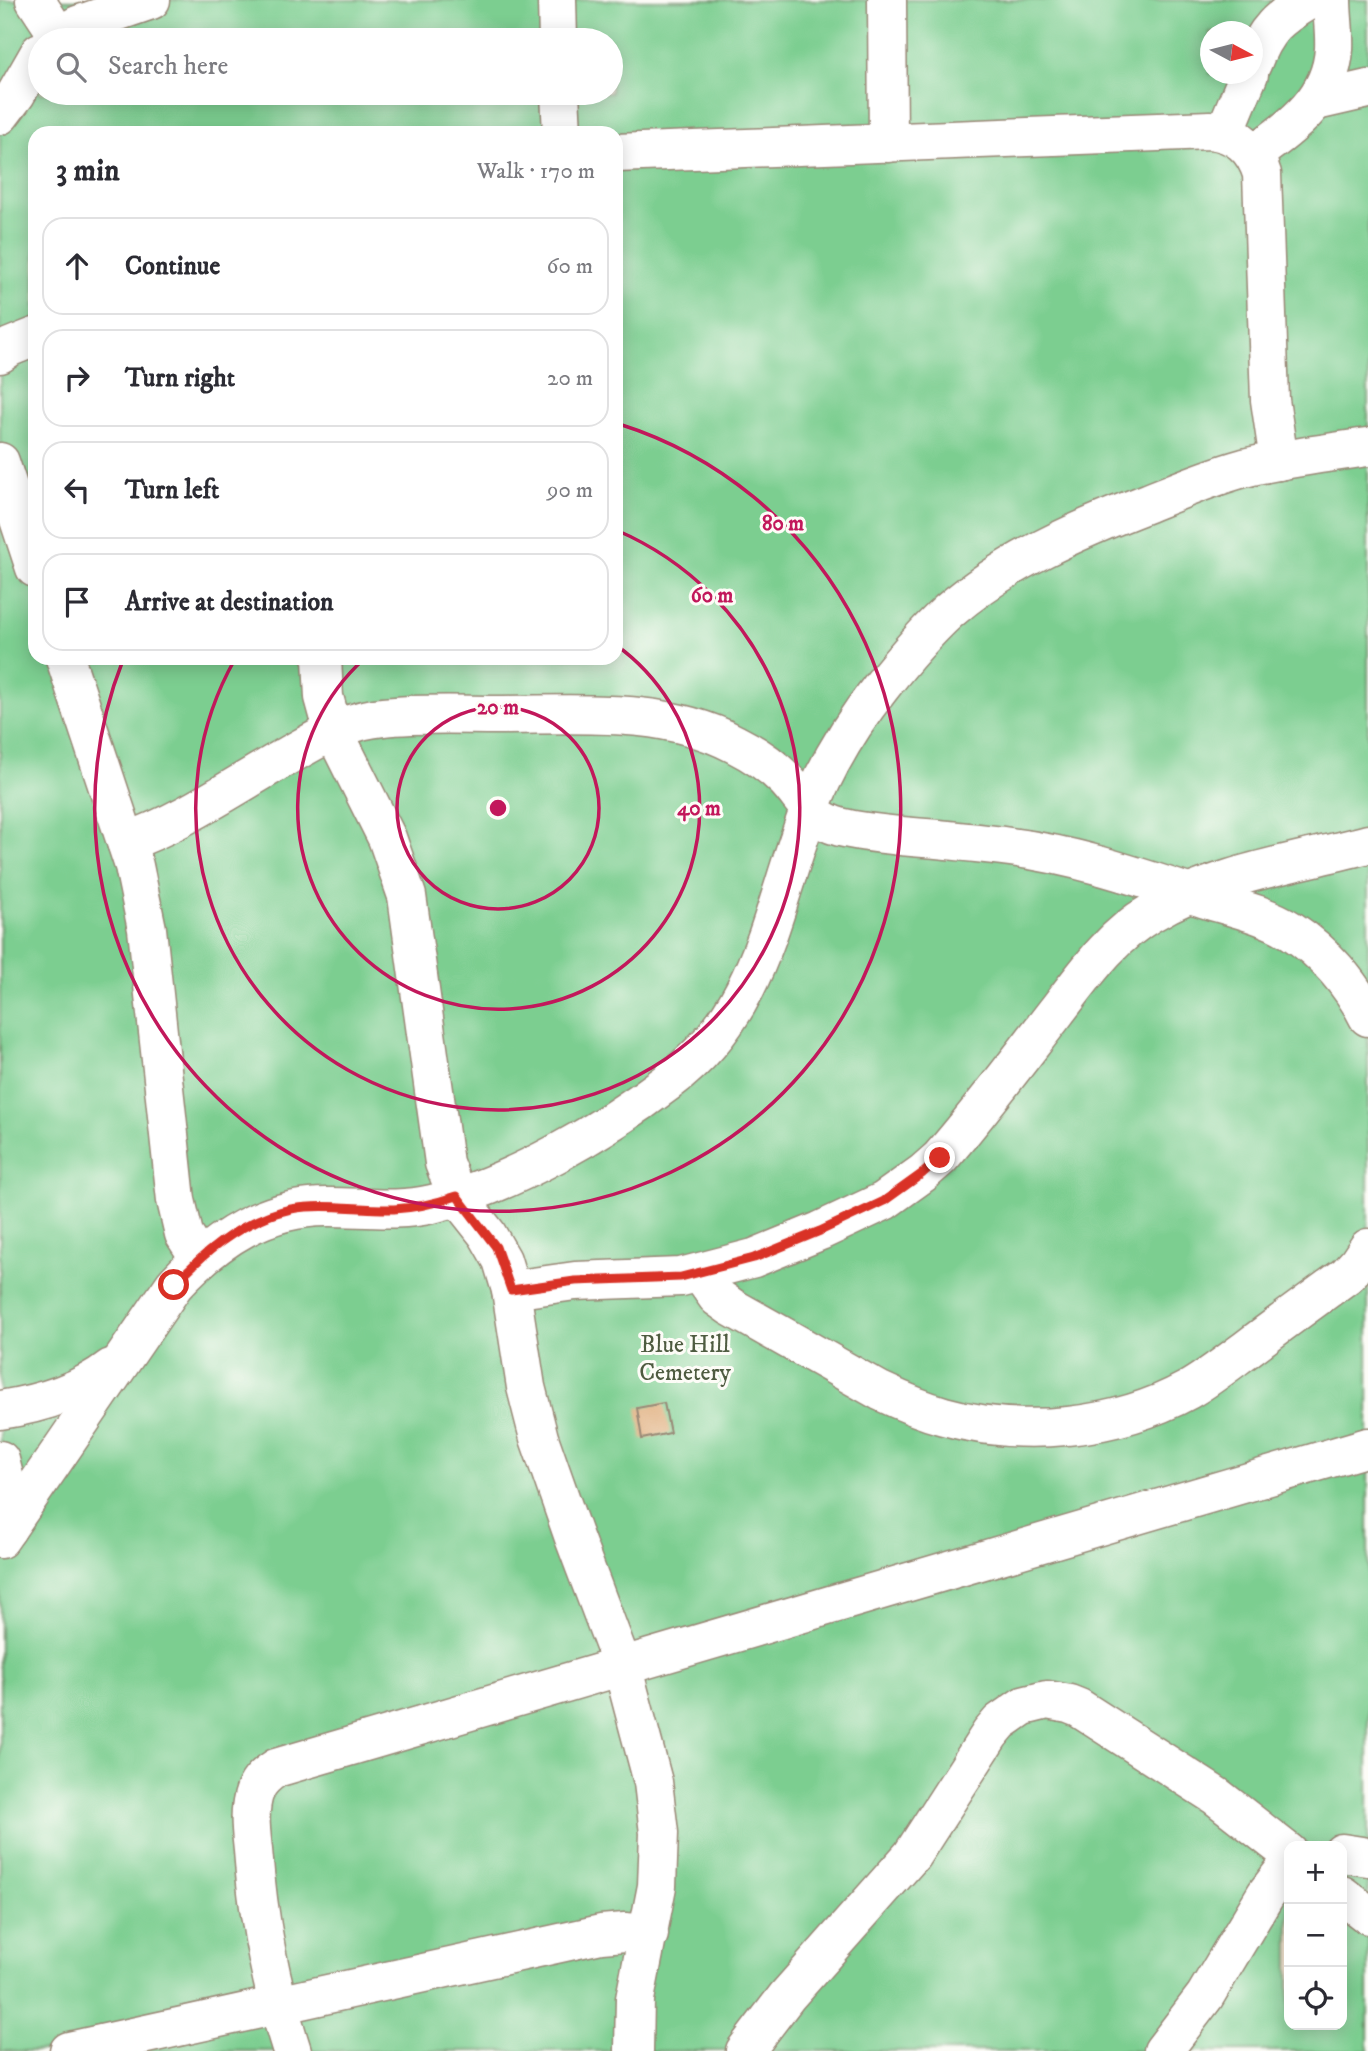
<!DOCTYPE html>
<meta charset="utf-8">
<style>
:root{--surface:#fff;--page:#f7f7f7;--text:#2b2b33;--muted:#7c7c81;--line:#e1e1e2}
body{margin:0;font-family:"IM FELL DW Pica",serif;background:var(--page);color:var(--text)}
.controls{position:absolute;right:21px;bottom:21px;display:grid;overflow:hidden;border-radius:14px;box-shadow:0 4px 18px #0003}
.controls button{width:63px;height:63px;display:grid;place-items:center;padding:0;border:0;border-bottom:2px solid var(--line);background:var(--surface);color:var(--text);font:35px sans-serif}
.compass{position:absolute;left:1200px;top:21px;width:63px;height:63px;border-radius:50%;background:var(--surface);box-shadow:0 4px 18px #0003;rotate:97deg}
.stop{position:absolute;width:21px;height:21px;margin:-16px;border:5px solid #d93025;border-radius:50%;background:#fff}
.stop.end{background:#d93025;border-color:#fff;box-shadow:0 2px 7px #0008}
.list{margin:0;padding:0;list-style:none}
h2{display:flex;justify-content:space-between;align-items:center;height:91px;margin:0;padding:0 28px;font-size:30px}
h2 small{font-size:23px;font-weight:400;color:var(--muted)}
.list li{display:grid;grid-template-columns:46px 1fr auto;gap:21px;align-items:center;box-sizing:border-box;height:98px;margin:0 14px 14px;padding:0 14px;border:2px solid var(--line);border-radius:21px}
.list b{display:block;font-size:26px;white-space:nowrap}
.list em{font-size:23px;font-style:normal;color:var(--muted)}
.icon{flex:none;width:38px;height:38px;fill:none;stroke:currentColor;stroke-width:2;stroke-linecap:round;stroke-linejoin:round}
.map{position:relative;flex:none;width:1368px;height:2051px;overflow:hidden}
.search{position:absolute;background:var(--surface);box-shadow:0 4px 18px #0003;left:28px;top:28px;width:595px;height:77px;display:flex;align-items:center;gap:18px;box-sizing:border-box;padding:0 24px;border-radius:38px;color:var(--muted);font-size:26px}
.panel{position:absolute;background:var(--surface);box-shadow:0 4px 18px #0003;left:28px;top:126px;width:595px;height:539px;border-radius:21px}
.map>svg:first-child{display:block}
.green{fill:#7bce90;stroke:#5b7c57;stroke-width:2;fill-rule:evenodd}
.building{fill:#dea976}
.lines{fill:none;stroke-linecap:round;stroke-linejoin:round}
.minor-casing{stroke:#998876;stroke-width:41}
.minor{stroke:#fff;stroke-width:38}
.route{stroke:#d93025;stroke-width:9}
.ring{fill:none;stroke:#c2185b;stroke-width:3.5}
.labels{text-anchor:middle;dominant-baseline:central;stroke-width:6;stroke-linejoin:round;paint-order:stroke}
.park-label{font-size:24px;fill:#4e5b40;stroke:#fdfcf7}
.centre{fill:#c2185b;stroke:#fdfcf7;stroke-width:3.5}
.ring-label{font-size:21px;text-anchor:middle;font-weight:bold;fill:#c2185b;stroke:#fdfcf7;stroke-width:6;stroke-linejoin:round;paint-order:stroke}
</style>
<div class="map">
<svg width="1368" height="2051" viewBox="0 0 1368 2051">
<rect width="100%" height="100%" fill="#fdfcf7"/>
<filter id="ink" filterUnits="userSpaceOnUse"><feTurbulence type="fractalNoise" baseFrequency=".0143" numOctaves="2"/><feDisplacementMap in="SourceGraphic" scale="14" xChannelSelector="R" yChannelSelector="G"/><feConvolveMatrix kernelMatrix="1 2 1 2 8 2 1 2 1" color-interpolation-filters="sRGB"/></filter>
<filter id="wash" filterUnits="userSpaceOnUse"><feTurbulence type="fractalNoise" baseFrequency=".00686" numOctaves="4" result="noise"/><feDisplacementMap in="SourceGraphic" scale="28" xChannelSelector="R" yChannelSelector="G"/><feGaussianBlur stdDeviation="1.57" result="paint"/><feColorMatrix in="noise" values="0 0 0 0 0 0 0 0 0 0 0 0 0 0 0 0 0 1.4 0 .05"/><feComposite in="paint" operator="in"/></filter>
<g filter="url(#wash)">
<rect width="100%" height="100%" fill="#f7e5cf"/>
<!-- green -->
<path class="green" d="M0,0H1368V2051H0ZM1210,32H1252V74H1210ZM40,40H611V93H40ZM35,133H616V658H35ZM1289,1846H1342V2025H1289Z"/>
<g id="blocks">
<!-- building -->
<path class="building" d="M664,1403L670,1433L642,1439L637,1408Z"/>
</g>
</g>
<g filter="url(#ink)">
<use href="#blocks" fill-opacity="0" stroke="#998876" stroke-width="2"/>
<g class="lines">
<!-- minor casing -->
<g class="minor-casing">
<g id="minor">
<path d="M35,0L58,35"/>
<path d="M557,0L558,40"/>
<path d="M887,0L888,143"/>
<path d="M52,40L78,25L151,0"/>
<path d="M1252,64C1265,29 1278,18 1309,0"/>
<path d="M560,93L562,133"/>
<path d="M1316,101L1368,89"/>
<path d="M0,115L16,94L40,52"/>
<path d="M1225,132L1249,74"/>
<path d="M616,153L1210,130C1237,133 1254,148 1262,174L1270,400L1279,461"/>
<path d="M1254,154C1291,127 1331,100 1334,49C1335,33 1332,16 1332,0"/>
<path d="M0,354L10,347L35,337"/>
<path d="M0,462L35,568"/>
<path d="M65,658L134,866L147,929L176,1200L184,1234L200,1259"/>
<path d="M322,658L324,697L333,730L387,838L407,896L444,1163L457,1196L487,1234L502,1260L511,1290L526,1387L539,1438L573,1535L622,1665L653,1782L659,1833L657,1886L635,1999L634,2051"/>
<path d="M126,842C183,822 236,785 289,755C320,738 347,720 383,717C421,713 461,715 499,715C576,715 664,706 735,744C753,753 771,765 785,779C805,800 810,819 840,827C860,832 881,834 901,836C938,839 974,842 1010,847C1077,855 1145,879 1209,900C1236,908 1267,915 1292,931C1324,952 1351,983 1368,1017"/>
<path d="M700,1273L717,1297L731,1307L880,1391C901,1401 922,1410 944,1416C1022,1438 1117,1429 1188,1390C1209,1378 1229,1362 1248,1348C1281,1323 1314,1299 1347,1275L1358,1263L1368,1248"/>
<path d="M511,1290L575,1281L681,1277L754,1258L820,1231L884,1201L923,1173L940,1158C981,1111 1018,1061 1056,1012C1084,976 1110,937 1151,913C1216,874 1296,863 1368,844"/>
<path d="M0,1410C39,1404 79,1393 111,1368"/>
<path d="M0,1460L8,1492L7,1529"/>
<path d="M0,1539L174,1285C216,1239 266,1206 330,1207C364,1207 398,1212 432,1204C509,1186 605,1130 668,1082C760,1013 770,915 807,816C824,769 850,726 881,687C902,660 924,634 949,611C1006,561 1078,530 1148,503C1180,490 1211,477 1244,468C1285,458 1327,453 1368,447"/>
<path d="M1342,1853L1368,1857"/>
<path d="M1342,1895L1368,1915"/>
<path d="M69,2051L601,1934L625,1932L649,1934"/>
<path d="M292,2051C271,1986 258,1918 253,1850C251,1831 248,1810 255,1791C259,1780 267,1774 276,1768L1368,1447"/>
<path d="M745,2051L787,1996L912,1855L990,1734L1000,1722L1023,1706L1047,1700L1069,1704L1079,1708L1216,1796L1289,1853"/>
<path d="M1163,2051L1205,1996L1266,1894L1289,1864"/>
</g>
</g>
<!-- minor -->
<use href="#minor" class="minor"/>
</g>
</g>
<g class="lines" filter="url(#ink)">
<!-- route -->
<path class="route" d="M174,1285C204,1252 245,1219 291,1209C324,1203 360,1210 394,1209C416,1208 436,1203 457,1196L496,1247L511,1290L575,1281L681,1277L754,1258L820,1231L884,1201L923,1173L940,1158"/>
</g>
<!-- distance rings -->
<g class="ring">
<circle cx="498" cy="808" r="101"/>
<path d="M616 645A201 201 0 1 1 364 659"/>
<path d="M616 530A302 302 0 1 1 235 659"/>
<path d="M619 424A403 403 0 1 1 123 660"/>
</g>
<g class="labels">
<!-- park labels -->
<g class="park-label">
<text x="685" y="1345">Blue Hill<tspan x="685" dy="28">Cemetery</tspan></text>
</g>
</g>
<circle cx="498" cy="808" r="10" class="centre"/>
<g class="ring-label">
<text x="783" y="530">80 m</text>
<text x="712" y="602">60 m</text>
<text x="498" y="714">20 m</text>
<text x="699" y="815">40 m</text>
</g>
</svg>
<div class="controls">
<button>+</button>
<button>−</button>
<button><svg class="icon" aria-label="locate" viewBox="0 0 24 24"><circle cx="12" cy="12" r="6"/><path d="M12 2v4M12 18v4M2 12h4M18 12h4"/></svg></button>
</div>
<svg class="compass" viewBox="-18 -18 36 36"><path d="M0-13l5 13h-10z" fill="#e53935"/><path d="M0 13l5-13h-10z" fill="#7c7c81"/></svg>
<div class="stop" style="left:174px;top:1285px"></div>
<div class="stop end" style="left:940px;top:1158px"></div>
<div class="search"><svg class="icon" aria-label="search" viewBox="0 0 24 24"><circle cx="10" cy="10" r="6"/><path d="M15 15l6 6"/></svg>Search here</div>
<section class="panel">
<h2>3 min<small>Walk · 170 m</small></h2>
<ul class="list">
<li><svg class="icon" aria-label="ahead" viewBox="0 0 24 24"><path d="M12 20V5M6 11l6-6 6 6"/></svg><div><b>Continue</b></div><em>60 m</em></li>
<li><svg class="icon" aria-label="right" viewBox="0 0 24 24"><path d="M7 20v-9h11M14 6l5 5-5 5"/></svg><div><b>Turn right</b></div><em>20 m</em></li>
<li><svg class="icon" aria-label="left" viewBox="0 0 24 24"><path d="M17 20v-9H6M10 6l-5 5 5 5"/></svg><div><b>Turn left</b></div><em>90 m</em></li>
<li><svg class="icon" aria-label="arrive" viewBox="0 0 24 24"><path d="M6 21V4h12l-3 4 3 4H6"/></svg><div><b>Arrive at destination</b></div></li>
</ul>
</section>
</div>
